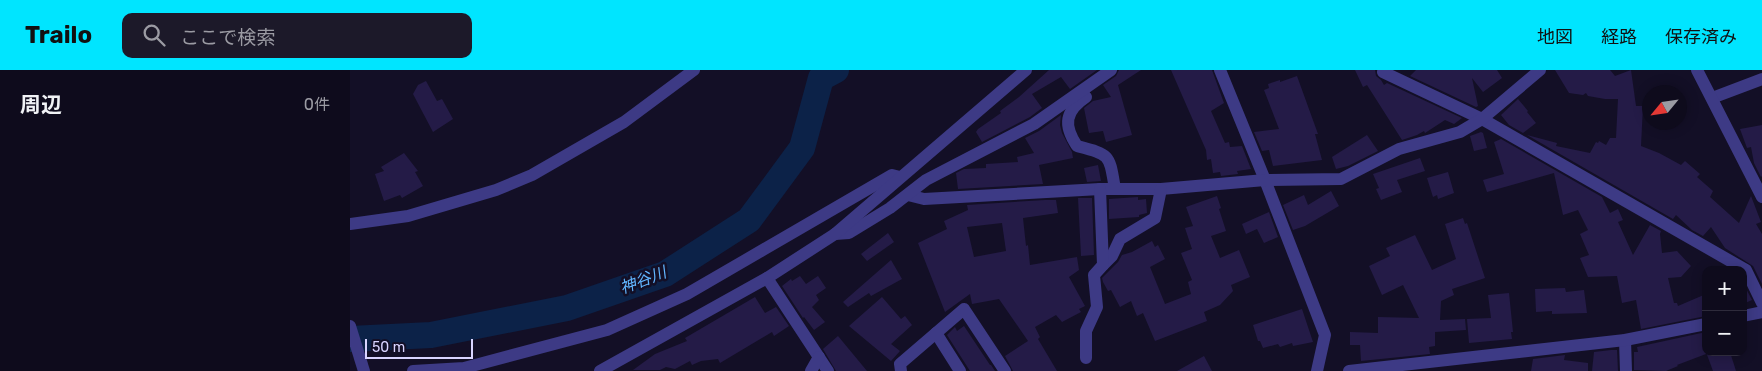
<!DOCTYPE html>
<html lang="ja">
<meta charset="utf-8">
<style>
:root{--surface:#0e0b1c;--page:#1c1929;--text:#f1f3f6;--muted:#9b9ba3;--line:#2e2b3b;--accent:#00e5ff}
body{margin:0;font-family:Rubik,"Noto Sans JP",sans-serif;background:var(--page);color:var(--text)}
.controls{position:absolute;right:15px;bottom:15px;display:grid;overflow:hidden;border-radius:10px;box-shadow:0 2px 12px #0003}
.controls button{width:45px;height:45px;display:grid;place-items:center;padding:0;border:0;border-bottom:1px solid var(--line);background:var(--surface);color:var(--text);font:25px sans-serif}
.compass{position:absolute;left:1292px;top:15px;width:45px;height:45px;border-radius:50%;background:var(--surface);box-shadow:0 2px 12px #0003;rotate:241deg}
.scale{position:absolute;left:15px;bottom:12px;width:108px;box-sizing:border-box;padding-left:5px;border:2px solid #d9d4ff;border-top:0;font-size:14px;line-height:18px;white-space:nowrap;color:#d9d4ff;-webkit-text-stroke:4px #130f26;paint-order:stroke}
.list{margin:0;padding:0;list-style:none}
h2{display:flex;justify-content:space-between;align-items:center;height:65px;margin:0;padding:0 20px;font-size:21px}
h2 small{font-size:16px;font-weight:400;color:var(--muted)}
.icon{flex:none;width:28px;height:28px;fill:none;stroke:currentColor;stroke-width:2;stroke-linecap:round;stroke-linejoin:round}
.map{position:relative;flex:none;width:1412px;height:301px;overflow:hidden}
header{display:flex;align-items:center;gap:30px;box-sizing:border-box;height:70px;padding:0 25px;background:var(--accent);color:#111}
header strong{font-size:24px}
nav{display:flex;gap:28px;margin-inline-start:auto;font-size:18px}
.search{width:350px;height:45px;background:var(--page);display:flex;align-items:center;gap:12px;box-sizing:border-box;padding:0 18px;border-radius:10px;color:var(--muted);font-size:19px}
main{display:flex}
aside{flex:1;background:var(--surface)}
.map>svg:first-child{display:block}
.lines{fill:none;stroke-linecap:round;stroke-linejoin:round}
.river{stroke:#0c2248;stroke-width:26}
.building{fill:#241b47;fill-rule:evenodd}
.minor{stroke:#3d3a85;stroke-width:12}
.tertiary{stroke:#3d3a85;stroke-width:12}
.labels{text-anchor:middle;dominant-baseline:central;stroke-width:5;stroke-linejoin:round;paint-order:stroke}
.water-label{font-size:16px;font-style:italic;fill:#62b6ff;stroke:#130f26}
</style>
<header>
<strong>Trailo</strong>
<div class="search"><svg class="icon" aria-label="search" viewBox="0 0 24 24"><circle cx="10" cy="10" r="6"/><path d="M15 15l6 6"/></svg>ここで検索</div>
<nav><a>地図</a><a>経路</a><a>保存済み</a></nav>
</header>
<main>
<aside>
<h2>周辺<small>0件</small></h2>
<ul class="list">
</ul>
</aside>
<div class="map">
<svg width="1412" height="301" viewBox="0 0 1412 301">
<rect width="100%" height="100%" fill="#130f26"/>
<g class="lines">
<!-- river -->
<path class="river" d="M0,269L81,265L217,238L315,204L399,150L452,78L471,8L486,0"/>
</g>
<!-- building -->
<g class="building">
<path d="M699,0H747L720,19L711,7L682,24L692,38L680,47L632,72L626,62L628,59L651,43L650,41L669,27Z"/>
<path d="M769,0H791L768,15L782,65L756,72L753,61L739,63L734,38L743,31L761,27L753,15L766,6Z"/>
<path d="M821,0H862L874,33L861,41L875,73L879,72L880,77L892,76L901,99L887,101L888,104L871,106L870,102L863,103L861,89L857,90L856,80Z"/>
<path d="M1005,0H1025L1026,6L1031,10L1034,15L1037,13L1112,48L1104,54L1095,50L1075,63L1074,61L1067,65L1052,70L1017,15L1013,17Z"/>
<path d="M1066,0H1147L1152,8L1133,22L1122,8L1128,36L1126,37L1060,6Z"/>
<path d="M1205,0H1260L1265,6L1281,0L1286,36H1293L1291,76L1309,83L1331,95L1335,91L1350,104L1347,107L1363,121L1360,127L1389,153L1401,126L1411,152L1406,154L1412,164V214L1403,196L1375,178L1361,157L1353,166L1342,160L1326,145L1323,149L1177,65L1207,73L1206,76L1240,83L1246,72L1248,73L1249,71L1256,75L1260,68H1266L1268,29H1255L1238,26L1236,23L1233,25L1219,23Z"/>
<path d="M947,6L968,64H965L972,90L923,96L919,80L912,81L904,62L929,59L914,20L919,18L918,14L930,10V12Z"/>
<path d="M76,11L87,31L92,29L103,49L83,62L63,24L68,15Z"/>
<path d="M1168,29L1178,41L1177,42L1186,53L1173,63L1159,55L1151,45Z"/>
<path d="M711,45L710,55L712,63L722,82L723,88L689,95L693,114L608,119L606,103L614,99L636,98V94L668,92L667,87L684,83L675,68L689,61Z"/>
<path d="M1412,55V106L1411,107L1404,93L1401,77L1397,78L1390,59Z"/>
<path d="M1131,62L1133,63L1137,78L1124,81L1120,66Z"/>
<path d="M1017,65L1028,81L998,96L986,99L982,87Z"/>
<path d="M1151,69L1252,127L1260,143L1268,139L1273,150L1268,152L1283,185L1300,155L1311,161L1310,164L1312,183L1327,181L1341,196L1331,207L1318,208L1324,233H1327L1328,236L1356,224V246L1291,259L1286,230L1272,233L1267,206L1238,207L1230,188L1239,185L1230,164L1238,160L1228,140L1213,145L1204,103L1137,122L1133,110L1154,104L1144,72Z"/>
<path d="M54,83L68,101L65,102L73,116L52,128L50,125L34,131L25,104L34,101L31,97Z"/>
<path d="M1070,88L1075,101L1047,110L1052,122L1031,130L1026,119L1029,118L1023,104Z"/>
<path d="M748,95L751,111L737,112L734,98Z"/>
<path d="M1098,102L1104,123L1088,129L1087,125L1083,127L1077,108Z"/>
<path d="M981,121L989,136L955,156L943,160L933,135L954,125L958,135Z"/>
<path d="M867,126L871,138L869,139L876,161L861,166L870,188L889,180L900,207L881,215L883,221L870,235L854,242L857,251L805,271L793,243L787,246L781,231L770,237L761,220L758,221L753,212L752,208L768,192L772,185L782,182L802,171L805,177L808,175L815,189L800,197L815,234L841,224L838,212L842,210L831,183L842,179L835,158L843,156L836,137Z"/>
<path d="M788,127V130L796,129L797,143L789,145V147L759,149V129Z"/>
<path d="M728,128H742L744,185L731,186Z"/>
<path d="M695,130H706L708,143L673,148L676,176L678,175L680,195L727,187L729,200L719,207L735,236L729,239L731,242L712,252L706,245L685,257L690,267L688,269L707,301H663L655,286L678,271L649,229L622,234L620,224L595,242L568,173L597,159L594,151L618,140L617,135ZM652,153L656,181L624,187L617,157Z"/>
<path d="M919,142L928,167L914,173L907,159L896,164L892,154Z"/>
<path d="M1113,148L1115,154L1117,153L1135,208L1102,219L1104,225L1091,231L1090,250L1115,249L1116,260L1085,262V276L1079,277L1080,284L1011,291L1010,275H1000V262L1028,263V247L1069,248L1053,215L1032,225L1019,196L1040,186L1036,178L1065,165L1082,200L1106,189L1095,154Z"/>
<path d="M538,163L544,172L517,191L511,184Z"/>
<path d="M541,190L552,209L521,226L519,223L498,237L493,232Z"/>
<path d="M450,206L456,214L468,206L476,218L466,225L469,230L462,237L475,252L464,260L454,247L453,248L432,216L441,209L442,211Z"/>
<path d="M1393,213L1402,230L1393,234Z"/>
<path d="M1215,218L1216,222L1234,220L1237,243L1202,244V241L1186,242L1185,219Z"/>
<path d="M1159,223L1163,262H1161L1162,269L1119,273L1117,249L1141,248L1138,225Z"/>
<path d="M405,227L415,243L426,237L439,256L424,266L422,262L370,293L368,289L351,291L342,295L340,291L325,299L316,297L310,300H283L305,284L337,271L335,268Z"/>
<path d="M532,227L551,249L555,246L562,255L541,274L550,281L541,291L499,256Z"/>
<path d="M952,239L963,272L943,276L942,273L930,277L928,274L913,278L910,271H908L903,255Z"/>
<path d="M614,256L640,295H641L645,301H620L597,265L605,257L607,261Z"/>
<path d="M1356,262V284L1327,295L1328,296L1316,301L1284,300V282H1288L1287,277Z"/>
<path d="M488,266L517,301H486L473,279Z"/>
<path d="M1261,280H1267L1268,301H1242L1244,282Z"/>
<path d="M1356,282H1380L1386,301H1363Z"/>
<path d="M1215,285L1214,290L1238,293V301H1181L1183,289Z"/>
<path d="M854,286L862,301H827Z"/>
</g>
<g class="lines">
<!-- minor -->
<g class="minor">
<path d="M870,0L915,110L975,265L967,301"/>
<path d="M1033,2L1132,49L1396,200L1412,233"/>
<path d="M736,27C715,41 713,55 727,76C761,85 759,84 765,119"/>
<path d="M1362,28L1412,9"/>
<path d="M558,125L574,129L750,119H811L915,110L991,109L1049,79L1110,62L1132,49L1190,0"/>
<path d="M0,154L58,146L146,120L182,105L274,52L344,0"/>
<path d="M485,164L499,163L540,138L576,110L684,54L761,0"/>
<path d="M753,195L762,186L770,169L805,148L811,119"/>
<path d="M417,208L478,301"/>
<path d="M1393,246L1412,242"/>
<path d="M0,256L14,301"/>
<path d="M586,263L610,301"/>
<path d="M1275,270L1276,301"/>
<path d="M736,288V261L747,237L744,205L753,195L750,119"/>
<path d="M63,301L114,298L257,260L337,224L542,105L550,107"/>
<path d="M461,301L469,287"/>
<path d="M551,301L550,294L614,239L655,301"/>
<path d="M999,301L1275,270L1356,254"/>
</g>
<!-- tertiary -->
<g class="tertiary">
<path d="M1347,0L1412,127"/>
<path d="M250,301L417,208L485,164L676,0"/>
</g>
</g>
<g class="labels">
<!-- water labels -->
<g class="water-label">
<text transform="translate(293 210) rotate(-21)">神谷川</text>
</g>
</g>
</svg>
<div class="controls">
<button>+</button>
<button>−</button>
</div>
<svg class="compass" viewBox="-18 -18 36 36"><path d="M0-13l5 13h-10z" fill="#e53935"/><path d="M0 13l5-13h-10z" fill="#9b9ba3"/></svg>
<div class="scale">50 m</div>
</div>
</main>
